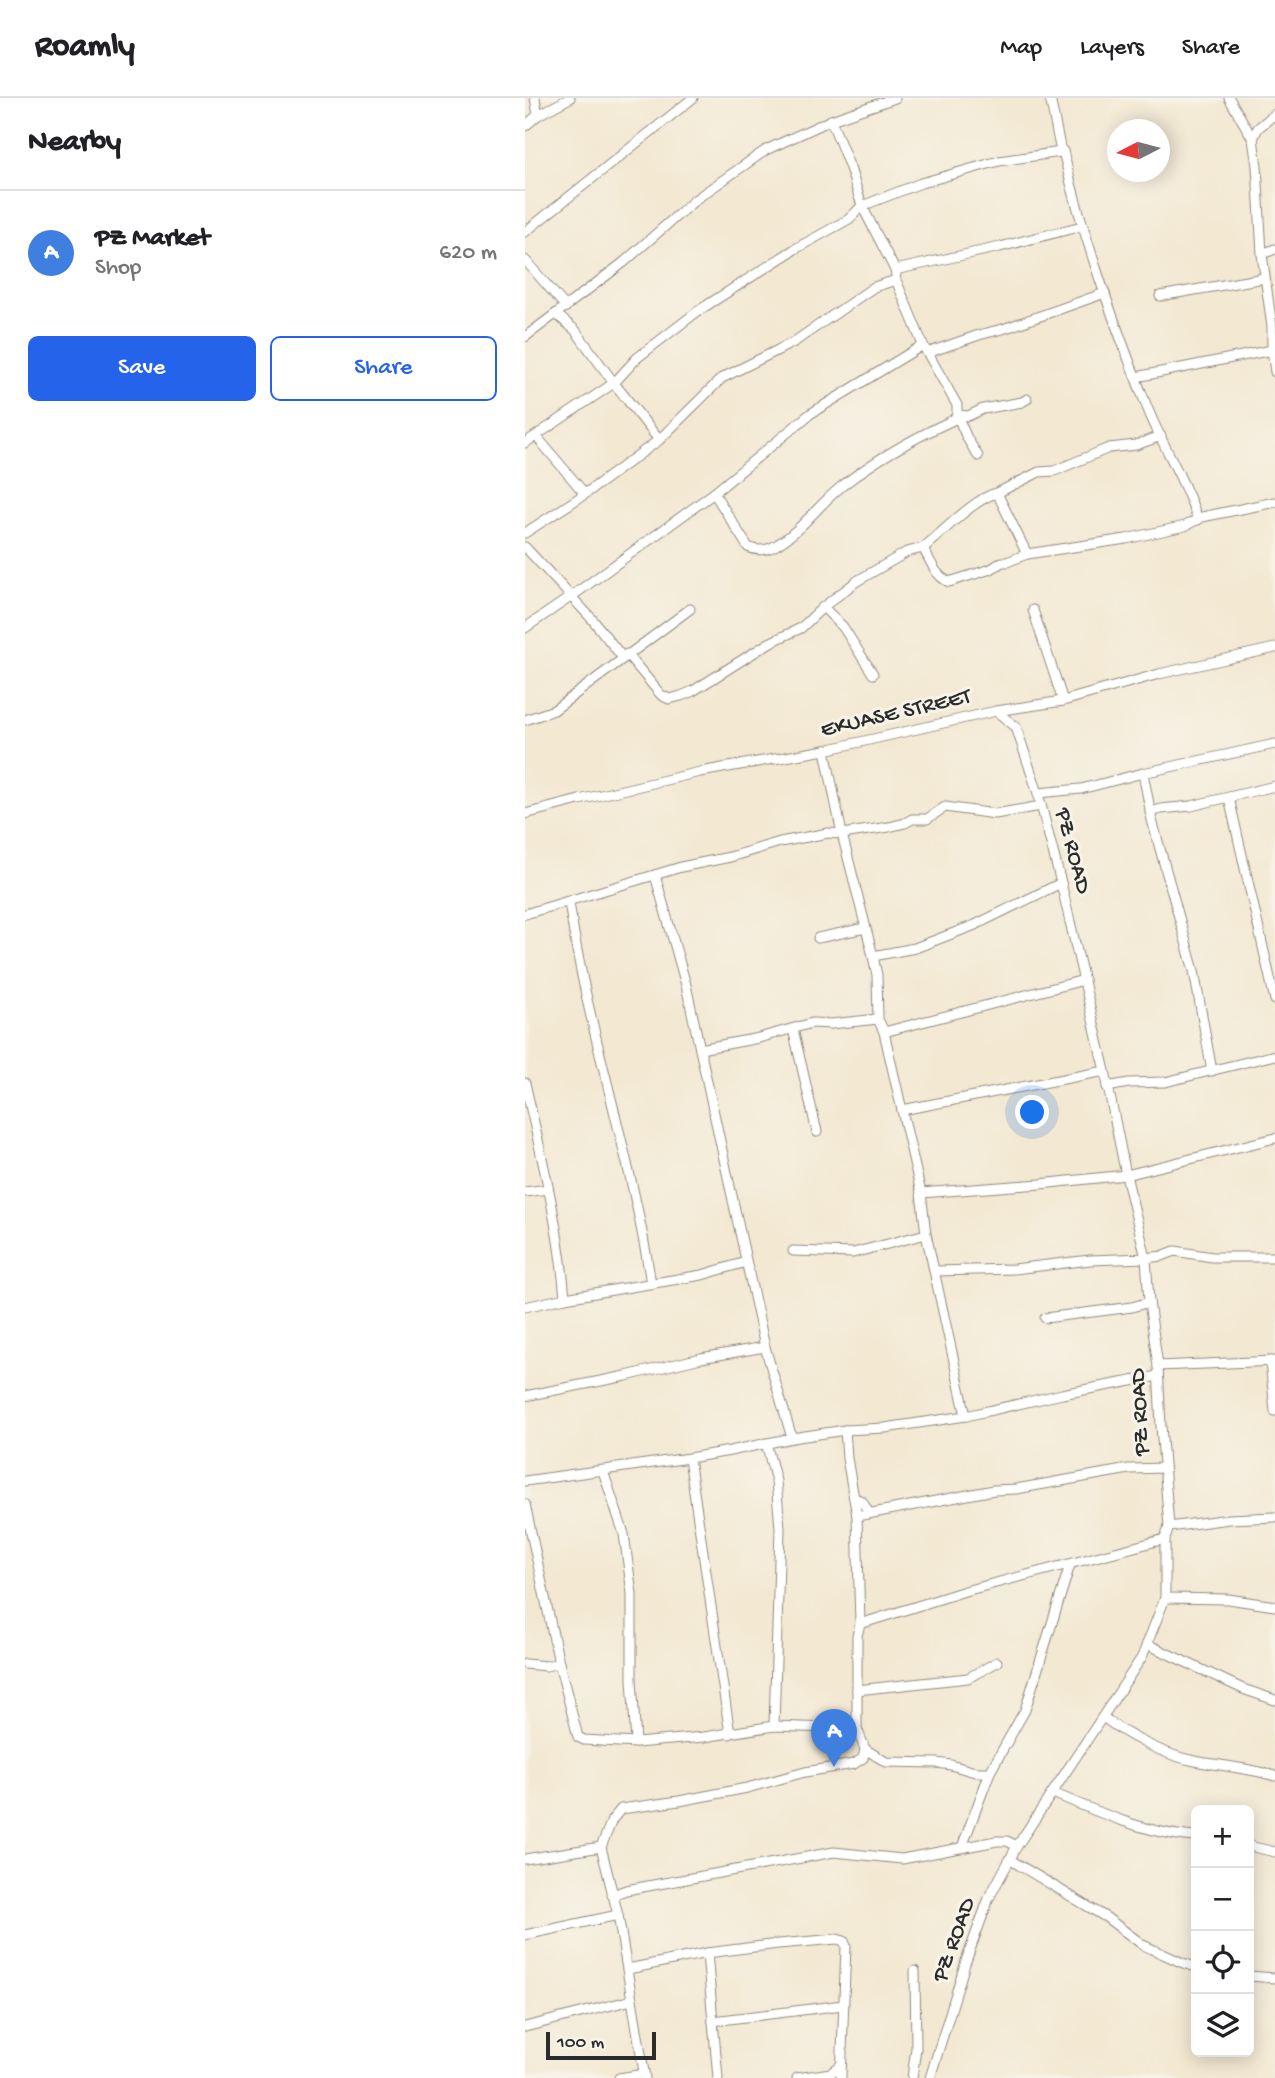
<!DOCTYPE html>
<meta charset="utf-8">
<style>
:root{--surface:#fff;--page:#f2f2f2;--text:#202124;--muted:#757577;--line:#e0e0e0;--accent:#2563eb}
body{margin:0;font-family:"Gochi Hand",sans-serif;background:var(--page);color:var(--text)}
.controls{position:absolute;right:21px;bottom:21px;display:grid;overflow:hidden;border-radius:10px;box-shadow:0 4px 18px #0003}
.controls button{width:63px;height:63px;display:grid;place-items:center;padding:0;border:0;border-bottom:2px solid var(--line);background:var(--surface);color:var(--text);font:35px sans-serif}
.compass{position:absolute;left:582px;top:21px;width:63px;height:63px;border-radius:50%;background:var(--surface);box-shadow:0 4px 18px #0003;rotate:264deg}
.scale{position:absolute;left:21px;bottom:18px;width:110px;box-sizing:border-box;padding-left:7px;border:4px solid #2b2b2b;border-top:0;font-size:19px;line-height:24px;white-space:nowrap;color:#2b2b2b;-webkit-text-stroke:5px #f7f3e8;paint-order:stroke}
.you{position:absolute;left:508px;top:1015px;width:24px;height:24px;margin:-18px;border:5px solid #fff;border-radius:50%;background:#1a73e8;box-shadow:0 0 0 10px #1a73e833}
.badge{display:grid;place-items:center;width:46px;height:46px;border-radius:50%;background:var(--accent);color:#fff;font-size:23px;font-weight:700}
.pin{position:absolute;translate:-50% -58px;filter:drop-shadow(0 2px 4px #0008)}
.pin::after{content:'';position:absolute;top:37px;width:24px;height:21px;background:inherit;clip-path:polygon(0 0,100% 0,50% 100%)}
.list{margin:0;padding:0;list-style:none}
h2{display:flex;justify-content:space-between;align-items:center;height:91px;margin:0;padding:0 28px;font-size:30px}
h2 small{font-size:23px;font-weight:400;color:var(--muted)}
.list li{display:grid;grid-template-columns:46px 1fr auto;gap:21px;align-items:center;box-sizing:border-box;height:126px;padding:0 28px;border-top:2px solid var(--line)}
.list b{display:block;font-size:26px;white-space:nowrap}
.list p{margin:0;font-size:23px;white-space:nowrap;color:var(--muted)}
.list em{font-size:23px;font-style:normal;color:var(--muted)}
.actions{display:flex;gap:14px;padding:21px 28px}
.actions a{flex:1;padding:16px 0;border:2px solid var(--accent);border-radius:10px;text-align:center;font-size:24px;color:var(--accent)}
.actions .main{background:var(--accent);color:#fff}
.icon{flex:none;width:38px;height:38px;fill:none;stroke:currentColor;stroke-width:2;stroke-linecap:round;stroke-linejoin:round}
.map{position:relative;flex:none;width:750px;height:1980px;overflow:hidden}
header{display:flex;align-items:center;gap:42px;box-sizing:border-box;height:98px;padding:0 35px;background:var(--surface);border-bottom:2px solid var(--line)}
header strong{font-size:33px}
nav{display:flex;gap:38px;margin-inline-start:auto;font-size:24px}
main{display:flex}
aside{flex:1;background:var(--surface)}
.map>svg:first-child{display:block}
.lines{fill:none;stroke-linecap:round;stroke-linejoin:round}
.street-casing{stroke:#8f8a7e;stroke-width:11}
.street{stroke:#fff;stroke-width:9}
.labels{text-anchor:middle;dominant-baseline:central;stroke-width:6;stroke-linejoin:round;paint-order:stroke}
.street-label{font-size:23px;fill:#2b2b2b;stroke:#f7f3e8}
</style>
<header>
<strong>Roamly</strong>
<nav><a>Map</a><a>Layers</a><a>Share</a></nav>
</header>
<main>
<aside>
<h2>Nearby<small></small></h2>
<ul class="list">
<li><span class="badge" style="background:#3f7fe0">A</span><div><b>PZ Market</b><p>Shop</p></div><em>620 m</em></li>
</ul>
<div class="actions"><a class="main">Save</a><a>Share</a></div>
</aside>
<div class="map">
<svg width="750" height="1980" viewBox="0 0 750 1980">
<rect width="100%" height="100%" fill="#f7f3e8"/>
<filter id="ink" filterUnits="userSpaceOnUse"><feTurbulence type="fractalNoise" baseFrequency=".0143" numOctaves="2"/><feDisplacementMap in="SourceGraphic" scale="14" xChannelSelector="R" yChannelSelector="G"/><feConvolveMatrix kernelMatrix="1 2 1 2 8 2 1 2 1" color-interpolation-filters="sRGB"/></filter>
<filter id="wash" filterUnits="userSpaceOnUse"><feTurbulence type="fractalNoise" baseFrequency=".00686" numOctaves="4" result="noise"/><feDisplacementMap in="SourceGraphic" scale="28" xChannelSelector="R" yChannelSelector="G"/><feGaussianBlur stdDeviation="1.57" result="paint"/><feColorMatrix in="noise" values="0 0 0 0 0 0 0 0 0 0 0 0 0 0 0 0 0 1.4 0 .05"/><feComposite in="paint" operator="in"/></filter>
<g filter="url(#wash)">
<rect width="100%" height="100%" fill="#f3e8d2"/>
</g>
<g filter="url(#ink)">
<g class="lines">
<!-- street casing -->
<g class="street-casing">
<g id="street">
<path d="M10,0L13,17"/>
<path d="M525,0L536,54L538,53C558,140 589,225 622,309C637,347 660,382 673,422"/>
<path d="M704,0L728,41"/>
<path d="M750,16L733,30L728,41L732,68L737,156L747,229V252L750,274"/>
<path d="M306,22L325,70L337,108L370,172L371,177"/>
<path d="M0,28L13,17L45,0"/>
<path d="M0,134L168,0"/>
<path d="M737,156L750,151"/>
<path d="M0,162L41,209"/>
<path d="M370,172L475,149L557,128"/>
<path d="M635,198L739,180"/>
<path d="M31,216L50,232L89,285L112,260L173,213L270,151L324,121L337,108L396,85L474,63L536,54"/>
<path d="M0,239L98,165L171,101L241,52L306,22L370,0"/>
<path d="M402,255L454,237L481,230L580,195"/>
<path d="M611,279L747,252"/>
<path d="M11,338L60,396"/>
<path d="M0,345L89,285L134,342"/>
<path d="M453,358L442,340L432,317L443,318L458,311L497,304L502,301"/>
<path d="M472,395L514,374L529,373L584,350L611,347L636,338"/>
<path d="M0,435L60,396L134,342L197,280L269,244L349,189L371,182L398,247L432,307V317L428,322C389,340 351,361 317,388C294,406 278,431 253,446C244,452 233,454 223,449L189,395"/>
<path d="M0,449L67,521L98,560"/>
<path d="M398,450C416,436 451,399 472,395L502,456"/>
<path d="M298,509L318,529L348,576"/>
<path d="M508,512L538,603"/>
<path d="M0,530L47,498L189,395L285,316L398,247"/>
<path d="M102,556L136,597L144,601L156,598L168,593L244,545L276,530L298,509L332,483L382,454L398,450C406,463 409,477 424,484L466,471L477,464H482L502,456L601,441L660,428L677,419L750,404"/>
<path d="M0,622L29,612L165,511"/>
<path d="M300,652L317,736L348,858L352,877L353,921L359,934L396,1095L401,1136L441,1318"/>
<path d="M618,675L627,722L669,873L687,973"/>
<path d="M513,695L556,691L618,675L750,646"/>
<path d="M704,700L750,902"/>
<path d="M625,714L636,711L666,708L750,688"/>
<path d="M0,716L54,702L175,674L300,652L471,613L538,603L634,576L750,550"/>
<path d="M130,777L161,887L240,1249L267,1340"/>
<path d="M44,804C62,933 107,1057 126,1186"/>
<path d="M0,816L156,769L205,759L255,744L303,735L317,736L364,729L380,725L387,721H402L420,709L470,716L516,708"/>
<path d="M293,840L340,830"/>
<path d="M348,858L390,850L450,827L536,785"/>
<path d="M268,931L292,1034"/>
<path d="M359,934L559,882"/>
<path d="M175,951L234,940L287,925L306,926L353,921"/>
<path d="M0,985C16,1056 34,1127 40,1200"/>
<path d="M582,989L604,985L640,984L750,957"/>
<path d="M377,1012L580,973"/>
<path d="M0,1094L23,1091"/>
<path d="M396,1095L515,1086L601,1077L750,1040"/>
<path d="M268,1153L328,1155L401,1136"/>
<path d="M410,1173L489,1171L565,1162L621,1160L637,1158L650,1153L687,1159H750"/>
<path d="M0,1209L40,1200L177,1177L221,1164"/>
<path d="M520,1220L607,1209L624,1204"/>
<path d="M745,1263L750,1313"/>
<path d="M633,1268L750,1263"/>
<path d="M0,1298L101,1278L176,1260L240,1249"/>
<path d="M320,1332L322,1360L332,1418L335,1526L332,1538V1631L340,1651L361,1664L412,1665L426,1667L450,1674H465"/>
<path d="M241,1345L251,1383L255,1430L249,1628"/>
<path d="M164,1360L205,1636"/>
<path d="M78,1373L99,1436L107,1496V1581L111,1645"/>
<path d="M0,1383L164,1360L205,1353L267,1340L320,1332L360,1330L441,1318L537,1296L633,1278"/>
<path d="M329,1400L337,1403L344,1415"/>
<path d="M0,1406L34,1565L53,1639L59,1642L111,1645L179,1639L249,1628L332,1631"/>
<path d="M332,1418L469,1392L491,1391L604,1371L639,1370"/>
<path d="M644,1429L704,1421L750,1419"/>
<path d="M640,1500L703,1501L750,1508"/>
<path d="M335,1526L440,1493L640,1441"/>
<path d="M622,1546L718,1591L750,1602"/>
<path d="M0,1566L21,1568L34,1565"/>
<path d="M332,1592L443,1580L472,1564"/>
<path d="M578,1619C601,1637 641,1658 670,1663C697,1668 724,1670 750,1678"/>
<path d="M528,1695C572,1714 623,1736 671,1739"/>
<path d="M724,1748L750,1754"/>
<path d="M437,1749L465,1674L500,1612L545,1467"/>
<path d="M0,1761L76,1749"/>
<path d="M484,1761L582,1820L618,1847L658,1865L671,1869"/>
<path d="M87,1797L101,1792L309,1754L377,1761L472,1743H482L492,1748"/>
<path d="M0,1837L93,1817"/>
<path d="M182,1855L193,1980"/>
<path d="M103,1871L182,1855L253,1846L312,1841L319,1843L321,1848L316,1980"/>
<path d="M724,1878L750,1880"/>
<path d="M188,1923L318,1907"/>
<path d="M0,1929L107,1902"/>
<path d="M94,1980L119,1976"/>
<path d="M120,1980L93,1817L76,1749L87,1722L96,1711L154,1703L222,1690L280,1674L329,1666L338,1660L340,1651"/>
<path d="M272,1980L306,1975L316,1967"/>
<path d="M387,1980L391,1950L390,1873"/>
<path d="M405,1980L441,1863L464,1800L492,1748L617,1559L640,1500V1441L644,1429L636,1328L633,1268L624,1204L621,1160L601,1077L580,973L536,785L513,695L491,629L471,613"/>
</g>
</g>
<!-- street -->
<use href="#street" class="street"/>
</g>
</g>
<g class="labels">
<!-- street labels -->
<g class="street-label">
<text transform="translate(371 616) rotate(-13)">EKUASE STREET</text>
<text transform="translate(547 753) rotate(75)">PZ ROAD</text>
<text transform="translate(616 1314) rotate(-93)">PZ ROAD</text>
<text transform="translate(430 1842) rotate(-70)">PZ ROAD</text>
</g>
</g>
</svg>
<div class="controls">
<button>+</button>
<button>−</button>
<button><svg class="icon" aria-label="locate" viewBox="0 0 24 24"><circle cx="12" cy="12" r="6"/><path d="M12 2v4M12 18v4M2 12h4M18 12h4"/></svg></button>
<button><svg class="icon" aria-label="layers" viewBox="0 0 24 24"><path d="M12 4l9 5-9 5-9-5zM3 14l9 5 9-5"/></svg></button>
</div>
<svg class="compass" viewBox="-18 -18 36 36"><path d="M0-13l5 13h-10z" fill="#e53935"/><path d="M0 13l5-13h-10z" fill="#757577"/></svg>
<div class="scale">100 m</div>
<div class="you"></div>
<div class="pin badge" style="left:309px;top:1669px;background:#3f7fe0">A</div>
</div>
</main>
